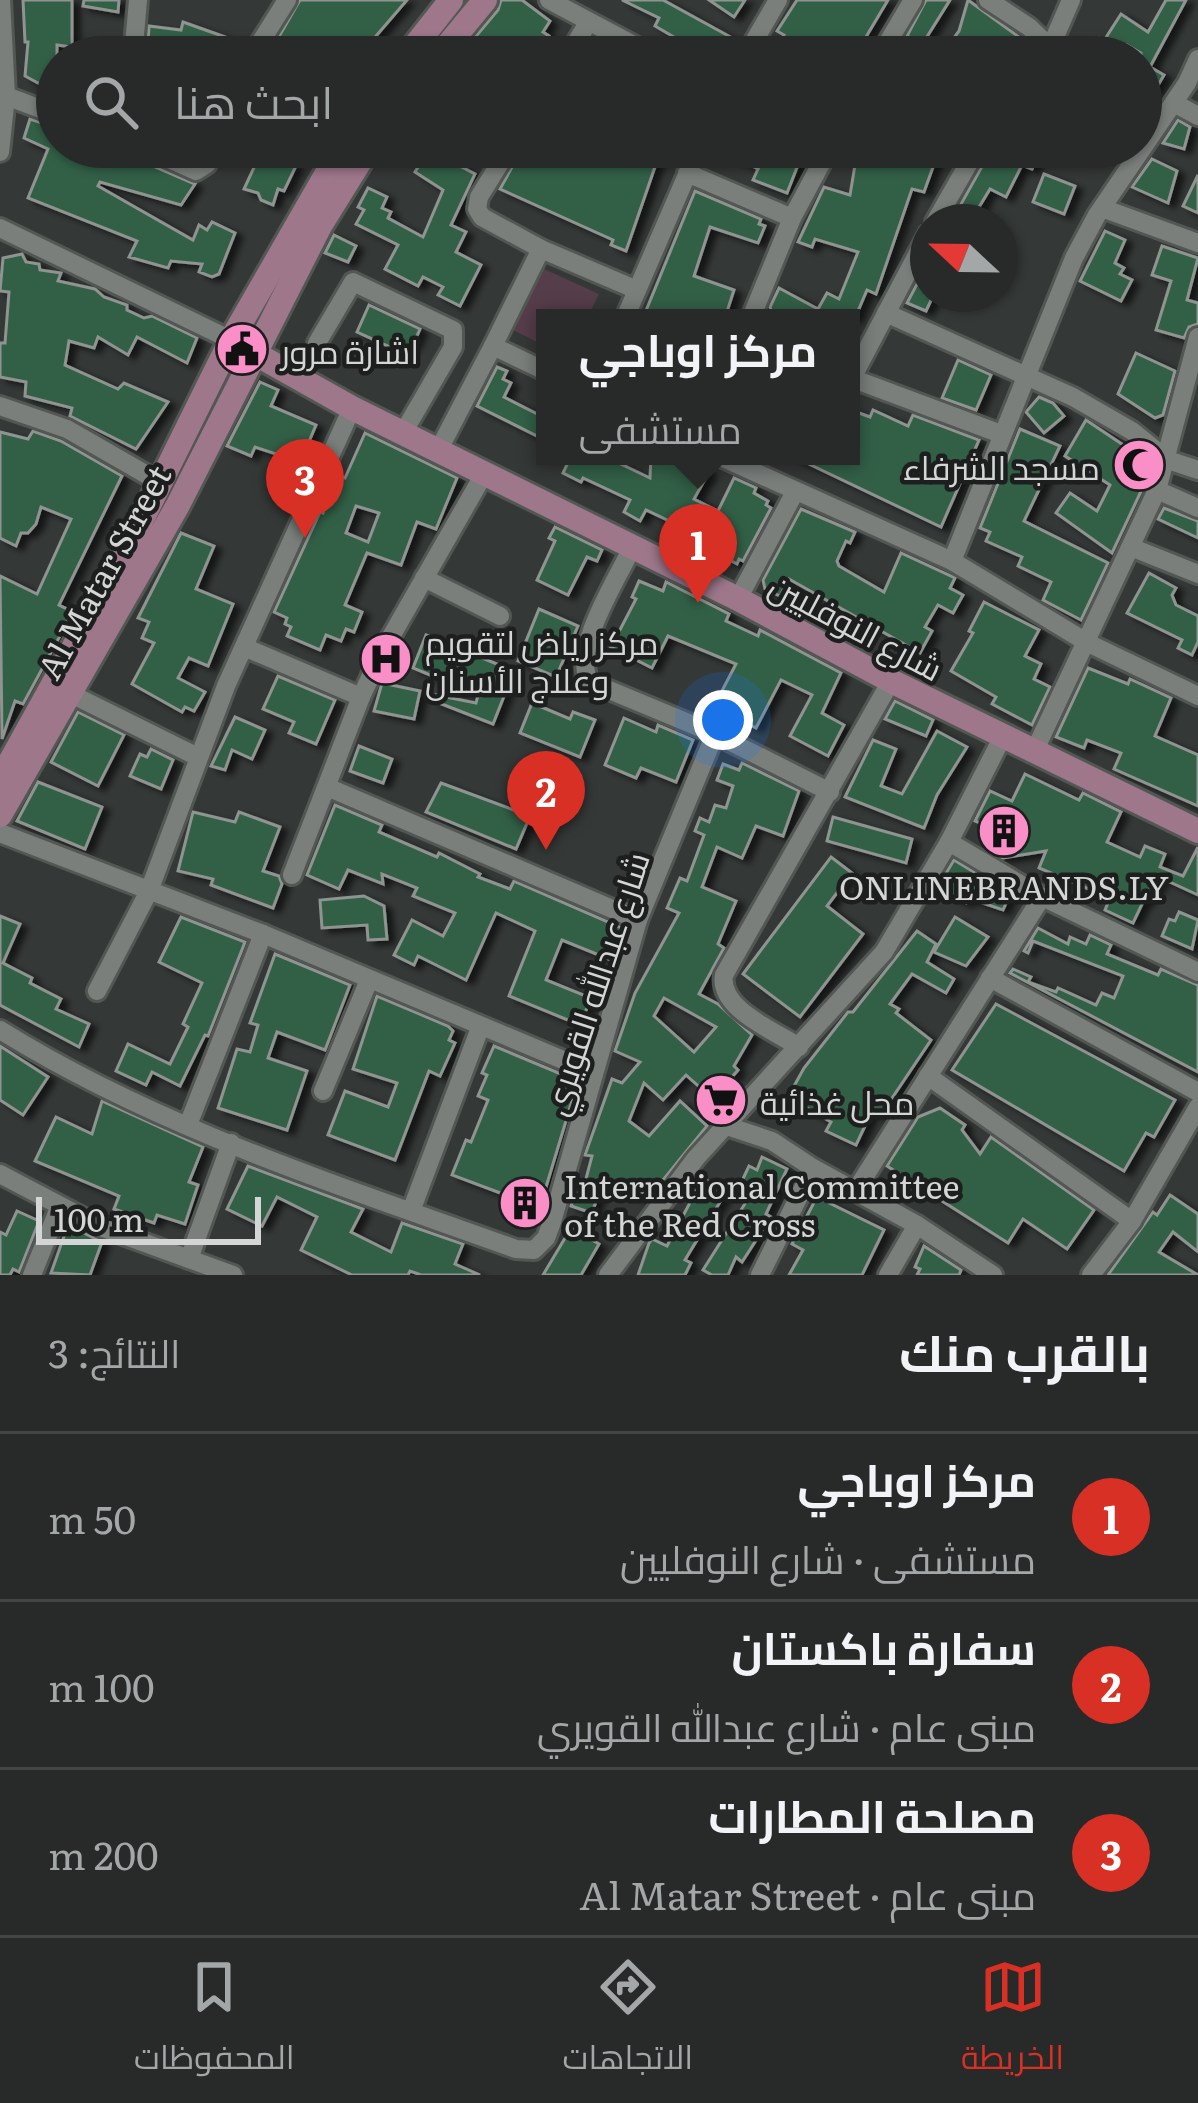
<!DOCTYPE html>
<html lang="ar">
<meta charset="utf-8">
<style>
:root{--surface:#272a28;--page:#2f3230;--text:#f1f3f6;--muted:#a4a7a8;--line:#434645;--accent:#d93025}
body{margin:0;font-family:Literata,Cairo,serif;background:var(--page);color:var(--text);direction:rtl}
.compass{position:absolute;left:910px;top:204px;width:108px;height:108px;border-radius:50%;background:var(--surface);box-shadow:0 3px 9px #0004;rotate:292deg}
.scale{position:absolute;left:36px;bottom:30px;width:225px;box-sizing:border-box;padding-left:12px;border:6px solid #d3d6d4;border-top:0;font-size:33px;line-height:42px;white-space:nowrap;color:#d3d6d4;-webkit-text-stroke:9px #1d1f1e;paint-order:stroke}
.you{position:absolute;left:723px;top:720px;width:42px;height:42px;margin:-30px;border:9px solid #fff;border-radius:50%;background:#1a73e8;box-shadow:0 0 0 18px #1a73e833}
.badge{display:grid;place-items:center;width:78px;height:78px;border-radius:50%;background:var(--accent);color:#fff;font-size:39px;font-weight:700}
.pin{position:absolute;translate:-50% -99px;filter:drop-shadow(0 3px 6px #0008)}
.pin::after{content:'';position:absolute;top:63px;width:42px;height:36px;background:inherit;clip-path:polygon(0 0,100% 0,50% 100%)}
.popup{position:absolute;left:536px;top:309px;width:324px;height:156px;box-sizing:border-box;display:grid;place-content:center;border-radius:0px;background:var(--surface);filter:drop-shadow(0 3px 9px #0005);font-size:39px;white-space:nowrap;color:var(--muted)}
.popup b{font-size:45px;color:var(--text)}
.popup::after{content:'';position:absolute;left:50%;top:100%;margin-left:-24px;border:24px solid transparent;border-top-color:var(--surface)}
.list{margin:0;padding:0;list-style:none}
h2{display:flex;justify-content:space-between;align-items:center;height:156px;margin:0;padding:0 48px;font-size:51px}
h2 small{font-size:39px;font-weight:400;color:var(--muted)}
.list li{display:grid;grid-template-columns:78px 1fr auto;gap:36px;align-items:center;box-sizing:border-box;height:168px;padding:0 48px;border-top:3px solid var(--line)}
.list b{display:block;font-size:45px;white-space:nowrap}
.list p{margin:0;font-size:39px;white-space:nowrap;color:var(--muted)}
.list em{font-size:39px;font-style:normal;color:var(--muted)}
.icon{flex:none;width:66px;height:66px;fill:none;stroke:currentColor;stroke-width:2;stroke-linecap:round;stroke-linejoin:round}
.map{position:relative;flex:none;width:1198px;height:1275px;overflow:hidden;direction:ltr}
.search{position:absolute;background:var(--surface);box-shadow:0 3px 9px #0004;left:36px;right:36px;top:36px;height:132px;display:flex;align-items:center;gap:30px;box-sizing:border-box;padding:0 42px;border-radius:66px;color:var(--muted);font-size:45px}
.sheet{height:660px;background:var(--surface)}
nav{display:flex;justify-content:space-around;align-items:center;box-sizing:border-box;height:168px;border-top:3px solid var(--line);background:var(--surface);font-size:33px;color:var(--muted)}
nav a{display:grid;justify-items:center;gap:6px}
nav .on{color:var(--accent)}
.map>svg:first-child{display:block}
.green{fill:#563d4a}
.building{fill:#336047;stroke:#8f9491;stroke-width:3;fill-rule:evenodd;filter:url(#shadow)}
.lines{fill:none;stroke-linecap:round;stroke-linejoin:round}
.minor-casing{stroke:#535754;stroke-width:24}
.major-casing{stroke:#535754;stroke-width:30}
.minor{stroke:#7a7f7c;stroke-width:18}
.major{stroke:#9e778b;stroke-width:24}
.labels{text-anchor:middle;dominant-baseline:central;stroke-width:9;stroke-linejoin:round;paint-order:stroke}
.poi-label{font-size:33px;fill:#d3d6d4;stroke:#1d1f1e;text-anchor:start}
.street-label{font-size:33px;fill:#d3d6d4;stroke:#1d1f1e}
</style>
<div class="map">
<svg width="1198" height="1275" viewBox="0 0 1198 1275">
<defs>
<filter id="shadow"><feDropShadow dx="7" dy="4" stdDeviation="3" flood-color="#0009"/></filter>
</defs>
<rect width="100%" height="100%" fill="#343836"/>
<!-- green -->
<path class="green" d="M542,268L599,294L587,318H545V346L511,329Z"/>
<!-- building -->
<g class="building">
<path d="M23,0H72V47L57,45V77H51L49,89L25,76L28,42H25Z"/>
<path d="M84,0H119L118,12L83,6Z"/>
<path d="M300,0H407L358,57H333L277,40Z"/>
<path d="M501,0H522L550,21L543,32L549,36L534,57H482L466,48L498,10Z"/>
<path d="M622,0H663L736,40L727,57H685L691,47L655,26L659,18Z"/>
<path d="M709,0H745L734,17Z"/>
<path d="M797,0H888L854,57H771L784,35L777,31Z"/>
<path d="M926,0H950L923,43L907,36Z"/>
<path d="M968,0L1019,37L1011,57H964L948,46L959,31Z"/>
<path d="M1166,0H1186L1150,67L1164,75L1154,92L1141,84V53L1127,45L1117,57H1086L1099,38L1103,42L1121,14L1148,32Z"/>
<path d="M183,22L242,43L237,55L220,57L168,44H148L149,26L181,30Z"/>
<path d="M30,119L57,128V147H130L137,159L195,184L181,205L100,182L98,186L193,240L199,225L207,230L212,222L235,233L219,274L212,277L199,272L202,264L171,261L168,268L129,257L137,241L28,198L48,149L24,138Z"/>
<path d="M1178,120L1190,127L1184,149L1163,143Z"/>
<path d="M406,147H466L454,163L475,174L451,225L466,232L456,252L481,265L460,306L438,295L443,287L423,277L418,286L385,269L398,245L356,224L364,210L358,207L368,188L387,197L382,208L391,212L388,218L423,237L443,190L415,172L425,156Z"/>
<path d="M523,147H650L646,156L657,161L626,251L611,245L613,240L500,189Z"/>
<path d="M713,147H805L787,193L753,180L758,169Z"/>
<path d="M858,147H902L937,156L924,192L912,189L876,294L867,290L855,318H774L770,307L779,288L818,309L827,293L839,299L858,252L815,239L812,247L798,242L824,187L850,195Z"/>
<path d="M1001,147H1042L1032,169L1022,165L1006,197L990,189L970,222H951L985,161L993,165Z"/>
<path d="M263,148L296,166L284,191L278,189L273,205L261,200L258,193L244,189Z"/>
<path d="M1152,159L1177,171L1168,203L1132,187Z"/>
<path d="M1044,174L1075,186L1064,214L1033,202Z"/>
<path d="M1198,175V213L1183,206Z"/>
<path d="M695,191L761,219L759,224L765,226L758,243L710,227L694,276L734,290L725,318H643Z"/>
<path d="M1105,231L1125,240L1115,263L1124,268L1120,274L1132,280L1121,301L1080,281Z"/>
<path d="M334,235L356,246L348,262L325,253Z"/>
<path d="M1162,246L1198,258L1187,300L1198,303V324L1189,327L1184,338L1156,330L1171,281L1152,275Z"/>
<path d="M22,254L26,262L39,264L40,270L61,273L58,281L95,289L104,297L127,305V310L144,318L152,316L197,338L187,363L137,337L128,355L98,337L94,348L69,341L65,365L118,389L124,383L168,402L136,449L70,416L72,408L25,396L26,382L0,377V343H5L9,292L0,291L3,258Z"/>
<path d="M928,263V294H934L926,311L907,303Z"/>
<path d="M369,305L420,329L413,345L399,351L357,332Z"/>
<path d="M1136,353L1175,371L1163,415L1155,418L1118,394Z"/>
<path d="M958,360L991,375L976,410L942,398Z"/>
<path d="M497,367L507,371L503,379L511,383L504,397L545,418V440L477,406Z"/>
<path d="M260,382L278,390L271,406L316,425L302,458L296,456L294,460L255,447L251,456L227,446Z"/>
<path d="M1039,397L1053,403L1064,416L1044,433L1026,412Z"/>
<path d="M851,410L870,417L873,410L908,426L913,415L979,440L941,527L792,456H851Z"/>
<path d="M1086,420L1150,463L1144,485L1112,553L1056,513L1070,493L1097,511L1110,485L1065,456Z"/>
<path d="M1020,429L1060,446L1024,521L1108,563L1081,620L1043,600L1051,582L1018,566L1022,557L986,541L990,532L980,528Z"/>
<path d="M33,431L61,441L122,476L59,605L73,612L23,704L15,701L2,739L0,576L37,594L71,519L41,507L36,524L28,533H21L16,546L0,538V432L28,439Z"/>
<path d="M365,433L457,478L436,529L417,522L401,565L367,553L345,605L362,612L354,632L346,629L341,641L326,635L320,650L287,636L291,627L285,624L287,618L274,612L320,512L323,513L336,475L345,478ZM356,506L379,513L368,542L346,533Z"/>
<path d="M571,456H604L650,478L651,456H690L709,472L694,499L718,511L734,478L756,488L754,493L768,501L766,505L771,508L743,561L739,559L737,564L705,547L709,540L646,510L640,521L624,512L630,500L583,478L581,482L563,473Z"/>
<path d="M1164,508L1198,521V538L1158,519Z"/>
<path d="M801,509L855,532L850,543L846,541L837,561L839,566L884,592L901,553L955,578L950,588L963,595L953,613L938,605L925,627L932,631L920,653L789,579L780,596L765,589L763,580Z"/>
<path d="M555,527L602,550L597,561L587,557L568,595L537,580L555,541L549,538Z"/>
<path d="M181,533L214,546L196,589L233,604L208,666L189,658L178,678L205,692L194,711L185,707L182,712L132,684L154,643L142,638L149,622L138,618Z"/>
<path d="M1149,573L1176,588L1172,595L1176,605L1198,616V642L1192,655L1178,648L1182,640L1127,613Z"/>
<path d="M639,581L663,591L666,582L729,614L726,621L758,636L760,630L841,673L822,713L844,725L828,756L790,736L812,695L781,680L756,728L714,706L736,664L668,636L652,668L611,647L636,599L632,597Z"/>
<path d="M984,602L1039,630L1025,656L1041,664L1034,679L1050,687L1032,725L992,704L996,697L951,671L973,633L969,631Z"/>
<path d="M539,609L578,626L556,677L518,661Z"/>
<path d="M426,635L514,671L493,724L434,701L436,695L476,703L478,695L413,668Z"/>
<path d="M1088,668L1128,684L1130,679L1171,698L1155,736L1198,755V806L1114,769L1121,753L1087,740L1084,748L1056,737Z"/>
<path d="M278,676L335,700L316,744L289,733L294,722L263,709Z"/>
<path d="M382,683L420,691L414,719L374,711Z"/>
<path d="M895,701L933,720L926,736L885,719Z"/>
<path d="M532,703L570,719L573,712L595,720L580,757L520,733Z"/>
<path d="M78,712L124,735L98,786L51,762Z"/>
<path d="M235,717L265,730L252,759L232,750L225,770L211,766Z"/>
<path d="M624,718L656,732L658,725L693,740L676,782L641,768L636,778L605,765Z"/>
<path d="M937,731L967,747L937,795L924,828L845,797L873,740L896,749L881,786L902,794Z"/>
<path d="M359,746L392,759L383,783L350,771Z"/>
<path d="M151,749L173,760L161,789L130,776L140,754L147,757Z"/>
<path d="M742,763L799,791L783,836L756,826L742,858L717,847L702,887L736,901L718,944L724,948L699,994L718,1004L752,1035L734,1066L738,1070L713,1099L686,1075L663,1100L644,1083L629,1121L649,1136L680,1101L707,1126L659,1185L651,1180L639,1198L628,1190L625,1194L602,1184L592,1213L571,1206L575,1192L582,1194L592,1156L585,1155L612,1079L622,1083L640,1062L615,1051L635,993L679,913L667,908L680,878L687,881L704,835L695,831L700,818L709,822L715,805L726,808L733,786L717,780L723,764L739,770ZM664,998L716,1027L694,1052L654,1016Z"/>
<path d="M1025,774L1079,800L1083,793L1121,812L1107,842L1140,857L1145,846L1165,854L1160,867L1183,876L1198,847V895L1161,878L1157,889L1150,886L1149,898L1143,902L1133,923L1105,910L1110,898L1039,868L1046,851L1003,858L987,849L997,830L975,821L990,791L1012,801Z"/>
<path d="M38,782L102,807L85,849L17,821Z"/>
<path d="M441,783L530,816L516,849L426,812Z"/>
<path d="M335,805L382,825L379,832L437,857L439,853L480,874L478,877L510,889L514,881L622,928L611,960L562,940L546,980L591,998L580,1025L509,996L535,931L496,913L466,980L418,956L414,965L394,955L412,920L443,936L455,913L413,896L417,888L382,874L383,884L348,870L339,889L307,875Z"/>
<path d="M193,812L235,822L239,812L280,827L263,871L279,876L282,884L273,908L211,885L213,879L178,871Z"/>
<path d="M833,817L912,839L906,863L827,841Z"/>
<path d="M831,857L852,873L827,906L863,934L800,1017L743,974Z"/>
<path d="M954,860L1010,894L1003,910L968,898L966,903L937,888Z"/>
<path d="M364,896L384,906L387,939L368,940L367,925L322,928L320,900Z"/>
<path d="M1179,912L1198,920L1192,949L1162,936L1169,919L1175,921Z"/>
<path d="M0,916L20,924L3,963L32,978L30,983L61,999L56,1009L89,1024L79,1047L0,1005Z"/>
<path d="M181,917L245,942L208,1036L205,1035L180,1086L152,1072L146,1085L116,1071L128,1044L170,1064L188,1027L183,1024L202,983L159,962Z"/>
<path d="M955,917L988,937L966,966L934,952Z"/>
<path d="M1038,928L1068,944L1070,937L1086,944L1090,935L1111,945L1107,954L1158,975L1161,969L1198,985V1072L1010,973L1013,969L1031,977L1028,982L1056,992L1058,988L1096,1005L1102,993L1114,998L1123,976L1033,941L1028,953L1024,951Z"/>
<path d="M917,931L936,944L927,962L954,979L946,993L912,974L890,1004L899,1009L896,1013L931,1040L880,1116L872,1111L856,1145L826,1131L831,1122L788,1097L804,1068L848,1012H853Z"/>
<path d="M275,954L350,985L325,1050L277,1032L268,1058L307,1071L287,1130L218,1108L237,1049L250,1052L258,1025L250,1023Z"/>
<path d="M377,996L448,1026L453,1031L449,1040L455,1043L440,1076L429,1071L395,1160L328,1135L345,1091L388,1107L397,1083L353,1069Z"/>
<path d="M996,1004L1175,1100L1154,1137L1146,1133L1124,1171L952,1070Z"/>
<path d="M0,1046L48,1077L23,1115L0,1100Z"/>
<path d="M494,1046L578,1081L543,1197L515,1187L511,1197L452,1175L466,1140L471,1142L488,1100L478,1096L487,1075L482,1073Z"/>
<path d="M102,1101L203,1147L189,1182L198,1185L185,1224L157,1215L154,1223L114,1209L119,1196L35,1161L56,1117L92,1134Z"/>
<path d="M940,1108L965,1125L962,1130L980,1154L991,1137L1094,1210L1067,1249L1023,1219L1008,1243L887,1166L918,1117Z"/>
<path d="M762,1157L787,1169L766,1214L771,1217L742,1262L736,1257L728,1275H712L703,1270L753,1191L740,1185L749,1166L757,1170Z"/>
<path d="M248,1166L363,1209L351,1232L391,1252L402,1223L463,1244L455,1264L480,1275H421L410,1271L408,1275H352L301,1250L317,1217L277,1197L262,1226L227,1209Z"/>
<path d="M703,1178L726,1192L685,1260L691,1263L685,1275H638L649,1243L652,1239L667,1246Z"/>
<path d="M513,1193L541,1210L539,1218L508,1206Z"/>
<path d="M1170,1195L1198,1214V1252L1173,1232L1159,1252L1198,1275H1108L1153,1212L1157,1215Z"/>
<path d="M817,1197L884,1230L862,1275H789L803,1250L792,1244Z"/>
<path d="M17,1211L39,1221L19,1272L13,1269L10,1275H0V1232L6,1235Z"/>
<path d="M68,1225L102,1242L90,1275L51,1273Z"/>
<path d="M571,1228L599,1244L581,1275H543Z"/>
<path d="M924,1246L961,1270L959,1275H917L920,1269L915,1267Z"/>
</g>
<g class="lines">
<!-- minor casing -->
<g class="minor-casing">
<g id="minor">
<path d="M549,0L656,57"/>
<path d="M988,0L1029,27L1060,57"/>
<path d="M1051,46L1071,0"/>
<path d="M133,57L138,0"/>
<path d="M251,57L287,0"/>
<path d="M567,57L588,23"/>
<path d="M745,57L778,0"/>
<path d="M879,57L913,0"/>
<path d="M6,96L57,115"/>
<path d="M1174,103L1198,116"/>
<path d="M143,147L196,171L207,164L214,147"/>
<path d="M510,147L479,197L477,209L482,217L541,249L637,290"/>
<path d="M0,152L6,96L1,0"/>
<path d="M687,173L792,218"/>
<path d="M1102,208L1198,243"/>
<path d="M935,222L978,147"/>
<path d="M0,228L231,340"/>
<path d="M886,313L1073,397L1132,431L1168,460L1198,470"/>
<path d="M625,318L699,147"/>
<path d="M751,318L792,218L830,147"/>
<path d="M317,343L353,282L453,330V347L403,433"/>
<path d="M493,346L541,249"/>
<path d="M851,378L1001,434"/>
<path d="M852,378L928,234"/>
<path d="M0,406L67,429L161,483"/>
<path d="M438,451L493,346L545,371"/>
<path d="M719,456L952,561L1088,643L1198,696"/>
<path d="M1157,490L1198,508"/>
<path d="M632,548C617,579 570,652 590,682L715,734L830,792"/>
<path d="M1133,548L1198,574"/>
<path d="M952,561L1074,258L1097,215L1187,83L1198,59"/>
<path d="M424,578L500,616"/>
<path d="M738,599L795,492"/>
<path d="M244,647L361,697L292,875"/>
<path d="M71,694L198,757"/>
<path d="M361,697L381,654L484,474"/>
<path d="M1034,752L1157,490L1198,337"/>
<path d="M327,787L638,920"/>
<path d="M0,833L263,934L594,1073"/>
<path d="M949,842L1042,897L1198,972"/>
<path d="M990,978L1198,1092"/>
<path d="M97,991L149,891L226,686L352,408"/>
<path d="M0,1030C159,1129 341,1186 516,1249L534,1250L546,1238L552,1222L638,920L715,734"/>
<path d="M799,1047C775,1031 718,1009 724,975L891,681"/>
<path d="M928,1076L1132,1221"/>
<path d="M323,1091L369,980"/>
<path d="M188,1125L263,934"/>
<path d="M724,1125L772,1141L813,1168L917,1225L993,1275"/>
<path d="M0,1174L101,1227L233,1275"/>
<path d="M856,1190L1042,897"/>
<path d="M411,1211L480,1028"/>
<path d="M189,1259L231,1143"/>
<path d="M32,1275L59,1208"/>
<path d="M608,1275L696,1158L884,952L949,842L1003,736"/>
<path d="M760,1275L813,1168"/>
<path d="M888,1275L917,1225"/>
<path d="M1091,1275L1132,1221L1198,1107"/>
</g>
</g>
<!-- major casing -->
<g class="major-casing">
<g id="major">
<path d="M406,57L451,0"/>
<path d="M438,57L485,0"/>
<path d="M231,340L352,408L738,599L891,681L1198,831"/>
<path d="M0,780L123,558L231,340L342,147"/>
<path d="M0,815L178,505L320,226L369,147"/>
</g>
</g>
<!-- minor -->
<use href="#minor" class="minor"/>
<!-- major -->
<use href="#major" class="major"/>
</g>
<!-- icons -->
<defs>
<g id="civic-disc" transform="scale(2.7)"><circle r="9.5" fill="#fa8fc8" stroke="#1d1f1e"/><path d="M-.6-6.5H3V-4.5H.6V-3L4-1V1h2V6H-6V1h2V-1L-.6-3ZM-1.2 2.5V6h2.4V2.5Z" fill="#111"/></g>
<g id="mosque-disc" transform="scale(2.7)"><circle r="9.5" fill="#fa8fc8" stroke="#1d1f1e"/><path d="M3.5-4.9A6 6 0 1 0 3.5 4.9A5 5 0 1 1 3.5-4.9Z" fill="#111"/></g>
<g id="hospital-disc" transform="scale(2.7)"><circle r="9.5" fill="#fa8fc8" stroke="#1d1f1e"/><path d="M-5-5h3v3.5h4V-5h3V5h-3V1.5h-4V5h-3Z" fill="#111"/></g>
<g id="building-disc" transform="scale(2.7)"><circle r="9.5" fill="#fa8fc8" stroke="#1d1f1e"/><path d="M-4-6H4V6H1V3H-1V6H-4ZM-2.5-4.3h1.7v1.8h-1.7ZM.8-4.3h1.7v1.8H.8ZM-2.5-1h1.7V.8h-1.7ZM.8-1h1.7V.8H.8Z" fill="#111"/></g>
<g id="supermarket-disc" transform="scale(2.7)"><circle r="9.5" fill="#fa8fc8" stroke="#1d1f1e"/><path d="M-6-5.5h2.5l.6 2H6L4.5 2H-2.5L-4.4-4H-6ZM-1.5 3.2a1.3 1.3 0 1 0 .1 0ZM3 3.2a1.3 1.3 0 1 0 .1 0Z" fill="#111"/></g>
</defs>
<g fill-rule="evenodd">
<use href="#civic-disc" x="242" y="349"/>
<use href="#mosque-disc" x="1139" y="465"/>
<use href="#hospital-disc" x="386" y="659"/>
<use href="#building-disc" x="1004" y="831"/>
<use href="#supermarket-disc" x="721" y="1100"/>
<use href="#building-disc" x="525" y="1203"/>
</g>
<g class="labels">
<!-- poi labels -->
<g class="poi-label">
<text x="281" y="349">اشارة مرور</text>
<text x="1100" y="465" text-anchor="end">مسجد الشرفاء</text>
<text x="425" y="640">مركز رياض لتقويم<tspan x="425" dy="38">وعلاج الأسنان</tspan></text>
<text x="1004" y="885" text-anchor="middle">ONLINEBRANDS.LY</text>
<text x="760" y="1100">محل غذائية</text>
<text x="564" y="1184">International Committee<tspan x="564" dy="38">of the Red Cross</tspan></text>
</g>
<!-- street labels -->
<g class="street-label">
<text transform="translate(102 571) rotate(-61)">Al Matar Street</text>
<text transform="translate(857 625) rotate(28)">شارع النوفليين</text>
<text transform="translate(594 983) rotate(-72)">شارع عبدالله القويري</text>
</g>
</g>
</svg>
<svg class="compass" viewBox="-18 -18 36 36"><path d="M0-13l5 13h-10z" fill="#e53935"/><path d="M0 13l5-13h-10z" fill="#a4a7a8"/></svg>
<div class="scale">100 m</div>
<div class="you"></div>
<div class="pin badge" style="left:698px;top:603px">1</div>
<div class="popup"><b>مركز اوباجي</b>مستشفى</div>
<div class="pin badge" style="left:546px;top:850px">2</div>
<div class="pin badge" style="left:305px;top:538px">3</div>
<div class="search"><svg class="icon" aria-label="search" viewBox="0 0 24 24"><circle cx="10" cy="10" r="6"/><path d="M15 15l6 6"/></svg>ابحث هنا</div>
</div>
<section class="sheet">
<h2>بالقرب منك<small>النتائج: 3</small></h2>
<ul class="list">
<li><span class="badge">1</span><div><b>مركز اوباجي</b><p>مستشفى · شارع النوفليين</p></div><em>50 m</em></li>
<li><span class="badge">2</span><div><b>سفارة باكستان</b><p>مبنى عام · شارع عبدالله القويري</p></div><em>100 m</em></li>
<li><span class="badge">3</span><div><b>مصلحة المطارات</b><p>مبنى عام · Al Matar Street</p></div><em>200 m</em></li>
</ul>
</section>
<nav>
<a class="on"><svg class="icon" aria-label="map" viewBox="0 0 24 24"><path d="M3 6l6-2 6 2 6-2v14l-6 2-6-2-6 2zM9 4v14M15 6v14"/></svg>الخريطة</a>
<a><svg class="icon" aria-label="directions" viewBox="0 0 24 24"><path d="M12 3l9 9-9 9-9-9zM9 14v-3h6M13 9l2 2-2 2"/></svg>الاتجاهات</a>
<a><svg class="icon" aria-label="saved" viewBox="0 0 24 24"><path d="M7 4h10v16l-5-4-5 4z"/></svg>المحفوظات</a>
</nav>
